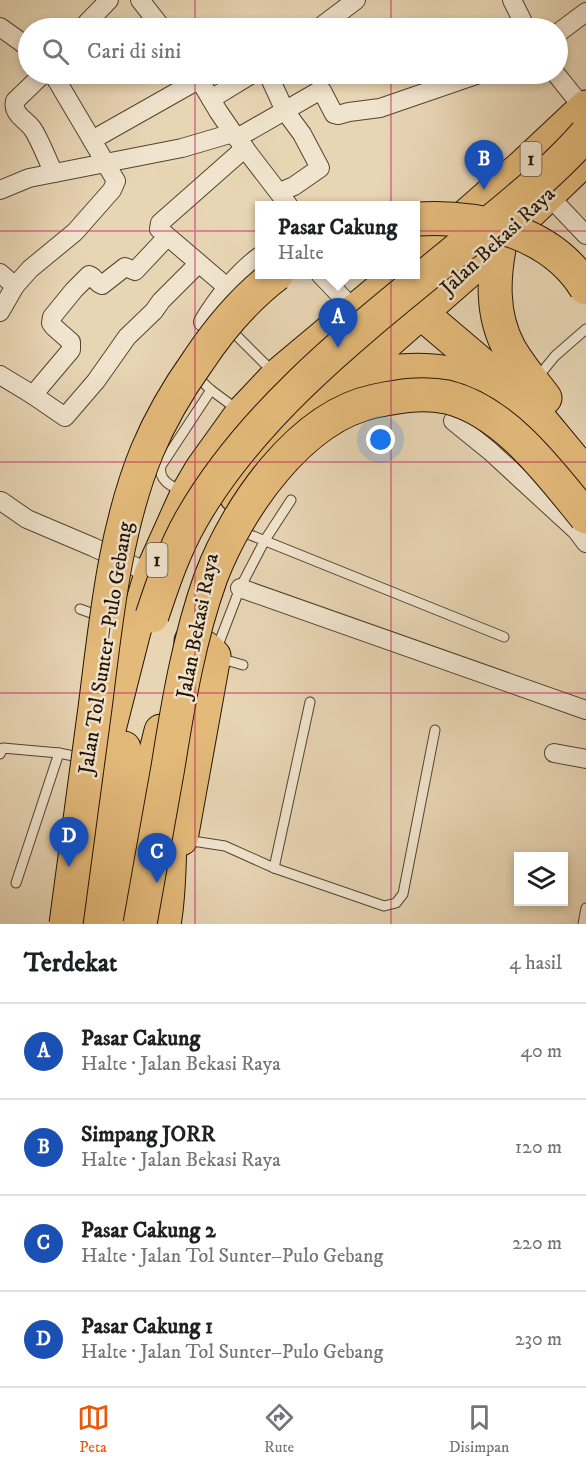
<!DOCTYPE html>
<html lang="id">
<meta charset="utf-8">
<style>
:root{--surface:#fff;--page:#f2f2f2;--text:#202124;--muted:#757577;--line:#e0e0e0;--accent:#ea580c}
body{margin:0;font-family:"IM FELL DW Pica",serif;background:var(--page);color:var(--text)}
.controls{position:absolute;right:18px;bottom:18px;display:grid;overflow:hidden;border-radius:0px;box-shadow:0 3px 9px #0003}
.controls button{width:54px;height:54px;display:grid;place-items:center;padding:0;border:0;border-bottom:2px solid var(--line);background:var(--surface);color:var(--text);font:30px sans-serif}
.you{position:absolute;left:381px;top:440px;width:21px;height:21px;margin:-15px;border:4px solid #fff;border-radius:50%;background:#1a73e8;box-shadow:0 0 0 9px #1a73e833}
.badge{display:grid;place-items:center;width:39px;height:39px;border-radius:50%;background:var(--accent);color:#fff;font-size:20px;font-weight:700}
.pin{position:absolute;translate:-50% -50px;filter:drop-shadow(0 2px 3px #0008)}
.pin::after{content:'';position:absolute;top:32px;width:21px;height:18px;background:inherit;clip-path:polygon(0 0,100% 0,50% 100%)}
.popup{position:absolute;left:255px;top:201px;width:165px;height:78px;box-sizing:border-box;display:grid;place-content:center;border-radius:0px;background:var(--surface);filter:drop-shadow(0 2px 4px #0005);font-size:20px;white-space:nowrap;color:var(--muted)}
.popup b{font-size:22px;color:var(--text)}
.popup::after{content:'';position:absolute;left:50%;top:100%;margin-left:-12px;border:12px solid transparent;border-top-color:var(--surface)}
.list{margin:0;padding:0;list-style:none}
h2{display:flex;justify-content:space-between;align-items:center;height:78px;margin:0;padding:0 24px;font-size:26px}
h2 small{font-size:20px;font-weight:400;color:var(--muted)}
.list li{display:grid;grid-template-columns:39px 1fr auto;gap:18px;align-items:center;box-sizing:border-box;height:96px;padding:0 24px;border-top:2px solid var(--line)}
.list b{display:block;font-size:22px;white-space:nowrap}
.list p{margin:0;font-size:20px;white-space:nowrap;color:var(--muted)}
.list em{font-size:20px;font-style:normal;color:var(--muted)}
.icon{flex:none;width:33px;height:33px;fill:none;stroke:currentColor;stroke-width:2;stroke-linecap:round;stroke-linejoin:round}
.map{position:relative;flex:none;width:586px;height:924px;overflow:hidden}
.search{position:absolute;background:var(--surface);box-shadow:0 3px 9px #0003;left:18px;right:18px;top:18px;height:66px;display:flex;align-items:center;gap:15px;box-sizing:border-box;padding:0 21px;border-radius:33px;color:var(--muted);font-size:22px}
.sheet{height:462px;background:var(--surface)}
nav{display:flex;justify-content:space-around;align-items:center;box-sizing:border-box;height:84px;border-top:2px solid var(--line);background:var(--surface);font-size:16px;color:var(--muted)}
nav a{display:grid;justify-items:center;gap:3px}
nav .on{color:var(--accent)}
.map>svg:first-child{display:block}
.lines{fill:none;stroke-linecap:round;stroke-linejoin:round}
.lane-casing{stroke:#54442e;stroke-width:11}
.street-casing{stroke:#54442e;stroke-width:20}
.highway-casing{stroke:#231301;stroke-width:35}
.lane{stroke:#f0e4ce;stroke-width:9}
.street{stroke:#f0e4ce;stroke-width:18}
.highway{stroke:#e4ba7a;stroke-width:33}
.highway-bridge-casing{stroke:#231301;stroke-width:35;stroke-linecap:butt}
.highway-bridge{stroke:#e4ba7a;stroke-width:33}
.grid{fill:none;stroke:#c2185b;stroke-width:1.5;stroke-opacity:0.55}
.labels{text-anchor:middle;dominant-baseline:central;stroke-width:5;stroke-linejoin:round;paint-order:stroke}
.shield{fill:#f0e4ce;stroke:#60523e;stroke-width:1.5}
.shield-label{font-size:20px;font-weight:bold;fill:#231301}
.street-label{font-size:21px;fill:#231301;stroke:#f0e4ce}
</style>
<div class="map">
<svg width="586" height="924" viewBox="0 0 586 924">
<rect width="100%" height="100%" fill="#e8d5b4"/>
<filter id="stains"><feTurbulence type="fractalNoise" baseFrequency=".00333" numOctaves="4"/><feColorMatrix values="0 0 0 0 .2 0 0 0 0 .09 0 0 0 0 .02 0 0 0 .5 -.17"/></filter>
<radialGradient id="worn" r=".72"><stop offset=".6" stop-color="#630" stop-opacity="0"/><stop offset="1" stop-color="#630" stop-opacity=".3"/></radialGradient>
<g class="lines">
<!-- lane casing -->
<g class="lane-casing">
<g id="lane">
<path d="M233,332L273,372"/>
<path d="M198,378L211,390L238,410"/>
<path d="M537,378L555,356L586,329"/>
<path d="M181,491C171,486 158,480 161,466L211,390"/>
<path d="M238,530L504,637"/>
<path d="M80,609L102,617"/>
<path d="M217,648L240,588L265,540L291,500"/>
<path d="M219,658L243,665"/>
<path d="M0,754L3,748L59,753L83,758"/>
<path d="M186,840L225,846L274,868L384,906L396,903L403,894L435,730"/>
<path d="M274,868L310,702"/>
<path d="M16,883L59,753"/>
<path d="M583,924L586,908"/>
</g>
</g>
<!-- street casing -->
<g class="street-casing">
<g id="street">
<path d="M140,0L162,28"/>
<path d="M512,0L526,28"/>
<path d="M0,27L28,47"/>
<path d="M82,28L109,0"/>
<path d="M319,28L356,0"/>
<path d="M558,33L586,12"/>
<path d="M43,74L15,101C12,114 25,119 32,128C40,139 47,160 54,173"/>
<path d="M53,74L92,140"/>
<path d="M196,74L218,111L233,133L289,206"/>
<path d="M268,74L285,111L302,134L320,168L294,186L280,192"/>
<path d="M556,74L584,109"/>
<path d="M211,99L252,74"/>
<path d="M237,138L319,91H322L334,114L338,115L349,112L380,108L479,74"/>
<path d="M0,190L29,178L182,148L233,133"/>
<path d="M548,195L586,235"/>
<path d="M0,273L15,286"/>
<path d="M320,274L355,311"/>
<path d="M228,288L159,229L160,223L245,148"/>
<path d="M0,312L15,286L30,269L75,232L112,190L116,181L92,140L200,79"/>
<path d="M203,322C216,299 239,271 260,256"/>
<path d="M0,375L33,395L65,417L96,381L127,337L154,311L161,301L198,264"/>
<path d="M33,395L71,350V342L54,327L51,323L52,317L74,290L89,275C94,276 96,283 102,285L125,267L135,271L167,237"/>
<path d="M453,421L490,451L577,531L586,543"/>
<path d="M1,501L27,519L93,547L151,574"/>
<path d="M240,588L586,710"/>
<path d="M554,753L586,759"/>
</g>
</g>
<!-- highway casing -->
<g class="highway-casing">
<g id="highway">
<path d="M501,239C493,276 491,314 509,348C519,366 533,382 545,398"/>
<path d="M416,260L522,167L586,107"/>
<path d="M406,298L420,312L513,391L543,423L586,475"/>
<path d="M344,383C397,365 455,364 503,394"/>
<path d="M236,496L241,486L267,451L306,413L466,273L580,164"/>
<path d="M99,777L101,761L134,631L151,574L187,494L201,470L242,413L277,376L399,274"/>
<path d="M181,839L214,656C208,648 200,644 191,641"/>
<path d="M94,924L124,748"/>
<path d="M119,924L147,786L161,731"/>
<path d="M164,924C171,887 168,849 172,811"/>
</g>
</g>
<!-- lane -->
<use href="#lane" class="lane"/>
<!-- street -->
<use href="#street" class="street"/>
<!-- highway -->
<use href="#highway" class="highway"/>
<!-- highway-bridge casing -->
<g class="highway-bridge-casing">
<g id="highway-bridge">
<path d="M416,219C478,215 551,231 586,288"/>
<path d="M152,616C163,583 174,550 191,520C257,404 374,319 475,235C513,203 553,172 586,134"/>
<path d="M66,924C76,852 85,780 95,708C106,622 114,532 147,451C160,420 178,389 198,361C220,328 245,298 277,274"/>
<path d="M140,924C149,872 159,820 168,767C178,704 189,638 211,577C237,509 299,417 375,401C399,396 423,392 447,397C505,411 550,473 586,517"/>
</g>
</g>
<!-- highway-bridge -->
<use href="#highway-bridge" class="highway-bridge"/>
</g>
<!-- grid -->
<path class="grid" d="M195,0V28M391,0V28M195,74V924M391,74V924M0,231H586M0,462H586M0,693H586"/>
<g class="labels">
<!-- shield labels -->
<g class="shield">
<rect x="520.5" y="142" width="21" height="34" rx="4.5"/>
<rect x="146.5" y="543" width="21" height="34" rx="4.5"/>
</g>
<g class="shield-label">
<text x="531" y="159">1</text>
<text x="157" y="560">1</text>
</g>
<!-- street labels -->
<g class="street-label">
<text transform="translate(498 241) rotate(-43)">Jalan Bekasi Raya</text>
<text transform="translate(198 626) rotate(-79)">Jalan Bekasi Raya</text>
<text transform="translate(106 648) rotate(-81)">Jalan Tol Sunter–Pulo Gebang</text>
</g>
</g>
<rect width="100%" height="100%" filter="url(#stains)"/>
<rect width="100%" height="100%" fill="url(#worn)"/>
</svg>
<div class="controls">
<button><svg class="icon" aria-label="layers" viewBox="0 0 24 24"><path d="M12 4l9 5-9 5-9-5zM3 14l9 5 9-5"/></svg></button>
</div>
<div class="you"></div>
<div class="pin badge" style="left:338px;top:348px;background:#1a4fb4">A</div>
<div class="popup"><b>Pasar Cakung</b>Halte</div>
<div class="pin badge" style="left:484px;top:190px;background:#1a4fb4">B</div>
<div class="pin badge" style="left:157px;top:883px;background:#1a4fb4">C</div>
<div class="pin badge" style="left:69px;top:867px;background:#1a4fb4">D</div>
<div class="search"><svg class="icon" aria-label="search" viewBox="0 0 24 24"><circle cx="10" cy="10" r="6"/><path d="M15 15l6 6"/></svg>Cari di sini</div>
</div>
<section class="sheet">
<h2>Terdekat<small>4 hasil</small></h2>
<ul class="list">
<li><span class="badge" style="background:#1a4fb4">A</span><div><b>Pasar Cakung</b><p>Halte · Jalan Bekasi Raya</p></div><em>40 m</em></li>
<li><span class="badge" style="background:#1a4fb4">B</span><div><b>Simpang JORR</b><p>Halte · Jalan Bekasi Raya</p></div><em>120 m</em></li>
<li><span class="badge" style="background:#1a4fb4">C</span><div><b>Pasar Cakung 2</b><p>Halte · Jalan Tol Sunter–Pulo Gebang</p></div><em>220 m</em></li>
<li><span class="badge" style="background:#1a4fb4">D</span><div><b>Pasar Cakung 1</b><p>Halte · Jalan Tol Sunter–Pulo Gebang</p></div><em>230 m</em></li>
</ul>
</section>
<nav>
<a class="on"><svg class="icon" aria-label="map" viewBox="0 0 24 24"><path d="M3 6l6-2 6 2 6-2v14l-6 2-6-2-6 2zM9 4v14M15 6v14"/></svg>Peta</a>
<a><svg class="icon" aria-label="directions" viewBox="0 0 24 24"><path d="M12 3l9 9-9 9-9-9zM9 14v-3h6M13 9l2 2-2 2"/></svg>Rute</a>
<a><svg class="icon" aria-label="saved" viewBox="0 0 24 24"><path d="M7 4h10v16l-5-4-5 4z"/></svg>Disimpan</a>
</nav>
